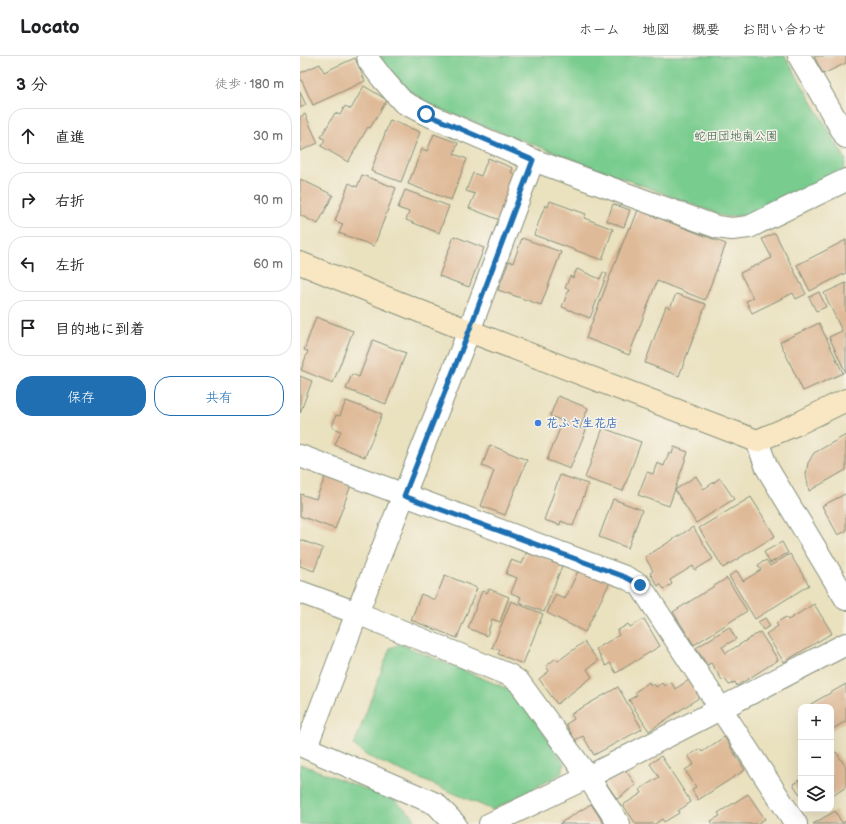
<!DOCTYPE html>
<html lang="ja">
<meta charset="utf-8">
<style>
:root{--surface:#fff;--page:#f6f6f6;--text:#202124;--muted:#757577;--line:#e0e0e0;--accent:#1f6fb2}
body{margin:0;font-family:"Balsamiq Sans","Klee One",sans-serif;background:var(--page);color:var(--text)}
.controls{position:absolute;right:12px;bottom:12px;display:grid;overflow:hidden;border-radius:8px;box-shadow:0 4px 16px #0002}
.controls button{width:36px;height:36px;display:grid;place-items:center;padding:0;border:0;border-bottom:1px solid var(--line);background:var(--surface);color:var(--text);font:20px sans-serif}
.stop{position:absolute;width:12px;height:12px;margin:-9px;border:3px solid #1f6fb2;border-radius:50%;background:#fff}
.stop.end{background:#1f6fb2;border-color:#fff;box-shadow:0 1px 4px #0008}
.list{margin:0;padding:0;list-style:none}
h2{display:flex;justify-content:space-between;align-items:center;height:52px;margin:0;padding:0 16px;font-size:17px}
h2 small{font-size:13px;font-weight:400;color:var(--muted)}
.list li{display:grid;grid-template-columns:26px 1fr auto;gap:12px;align-items:center;box-sizing:border-box;height:56px;margin:0 8px 8px;padding:0 8px;border:1px solid var(--line);border-radius:16px}
.list b{display:block;font-size:15px;white-space:nowrap}
.list em{font-size:13px;font-style:normal;color:var(--muted)}
.actions{display:flex;gap:8px;padding:12px 16px}
.actions a{flex:1;padding:9px 0;border:1px solid var(--accent);border-radius:16px;text-align:center;font-size:14px;color:var(--accent)}
.actions .main{background:var(--accent);color:#fff}
.icon{flex:none;width:22px;height:22px;fill:none;stroke:currentColor;stroke-width:2;stroke-linecap:round;stroke-linejoin:round}
.map{position:relative;flex:none;width:546px;height:768px;overflow:hidden}
header{display:flex;align-items:center;gap:24px;box-sizing:border-box;height:56px;padding:0 20px;background:var(--surface);border-bottom:1px solid var(--line)}
header strong{font-size:19px}
nav{display:flex;gap:22px;margin-inline-start:auto;font-size:14px}
main{display:flex}
aside{flex:1;background:var(--surface)}
.map>svg:first-child{display:block}
.green{fill:#78cc8e;stroke:#4c8461}
.building{fill:#dfba98}
.lines{fill:none;stroke-linecap:round;stroke-linejoin:round}
.street-casing{stroke:#848f7a;stroke-width:24}
.secondary-casing{stroke:#848f7a;stroke-width:24}
.street{stroke:#fff;stroke-width:22}
.secondary{stroke:#f9e7c3;stroke-width:22}
.route{stroke:#1f6fb2;stroke-width:5}
.shop-dot{fill:#3f7fe0;stroke:#f7f3e8;stroke-width:1.5}
.labels{text-anchor:middle;dominant-baseline:central;stroke-width:3;stroke-linejoin:round;paint-order:stroke}
.park-label{font-size:12px;fill:#315a46;stroke:#f7f3e8}
.shop-label{font-size:12px;font-weight:bold;fill:#366cbe;stroke:#f7f3e8;text-anchor:start}
</style>
<header>
<strong>Locato</strong>
<nav><a>ホーム</a><a>地図</a><a>概要</a><a>お問い合わせ</a></nav>
</header>
<main>
<aside>
<h2>3 分<small>徒歩 · 180 m</small></h2>
<ul class="list">
<li><svg class="icon" aria-label="ahead" viewBox="0 0 24 24"><path d="M12 20V5M6 11l6-6 6 6"/></svg><div><b>直進</b></div><em>30 m</em></li>
<li><svg class="icon" aria-label="right" viewBox="0 0 24 24"><path d="M7 20v-9h11M14 6l5 5-5 5"/></svg><div><b>右折</b></div><em>90 m</em></li>
<li><svg class="icon" aria-label="left" viewBox="0 0 24 24"><path d="M17 20v-9H6M10 6l-5 5 5 5"/></svg><div><b>左折</b></div><em>60 m</em></li>
<li><svg class="icon" aria-label="arrive" viewBox="0 0 24 24"><path d="M6 21V4h12l-3 4 3 4H6"/></svg><div><b>目的地に到着</b></div></li>
</ul>
<div class="actions"><a class="main">保存</a><a>共有</a></div>
</aside>
<div class="map">
<svg width="546" height="768" viewBox="0 0 546 768">
<rect width="100%" height="100%" fill="#f7f3e8"/>
<filter id="ink" filterUnits="userSpaceOnUse"><feTurbulence type="fractalNoise" baseFrequency=".025" numOctaves="2"/><feDisplacementMap in="SourceGraphic" scale="8" xChannelSelector="R" yChannelSelector="G"/><feConvolveMatrix kernelMatrix="1 2 1 2 8 2 1 2 1" color-interpolation-filters="sRGB"/></filter>
<filter id="wash" filterUnits="userSpaceOnUse"><feTurbulence type="fractalNoise" baseFrequency=".012" numOctaves="4" result="noise"/><feDisplacementMap in="SourceGraphic" scale="16" xChannelSelector="R" yChannelSelector="G"/><feGaussianBlur stdDeviation="0.9" result="paint"/><feColorMatrix in="noise" values="0 0 0 0 0 0 0 0 0 0 0 0 0 0 0 0 0 1.4 0 .05"/><feComposite in="paint" operator="in"/></filter>
<g filter="url(#wash)">
<rect width="100%" height="100%" fill="#eae1bf"/>
<!-- green -->
<g class="green">
<path d="M79,0H485L546,104L543,117L457,158L426,161L134,51L103,30Z"/>
<path d="M100,588L215,636L264,707L261,718L193,754L67,700L54,689L90,592Z"/>
<path d="M0,708L96,745L114,761L115,768H0Z"/>
</g>
<g id="blocks">
<!-- building -->
<g class="building">
<path d="M514,0H546V7L523,18Z"/>
<path d="M55,2L65,25L13,49L0,21V17L20,8L24,16Z"/>
<path d="M64,30L87,44L70,72L68,71L48,106L21,90L25,84L21,81L35,57L40,59L45,50L51,53Z"/>
<path d="M0,36L6,49L0,52Z"/>
<path d="M5,58L18,87L0,95V61Z"/>
<path d="M90,64L120,76L101,126L71,115Z"/>
<path d="M134,78L158,87L154,98L167,103L151,144L108,128L122,93L127,95Z"/>
<path d="M188,102L213,112L211,116L218,119L200,164L169,152L175,138L166,135L173,117L181,120Z"/>
<path d="M62,119L96,132L74,190L39,177L43,168L35,165L49,127L57,131Z"/>
<path d="M0,123L33,139L18,168L0,159Z"/>
<path d="M105,134L149,150L139,177L106,164L109,156L98,152Z"/>
<path d="M250,145L286,158L284,162L313,173L302,204L234,179L245,149L248,151Z"/>
<path d="M313,148L330,154L324,171L307,165Z"/>
<path d="M338,154L426,188L405,244L357,225L329,299L286,282L329,171L331,172Z"/>
<path d="M475,177L506,238L496,243L493,237L452,257L446,245L453,242L440,217L472,202L462,183Z"/>
<path d="M154,180L184,192L169,231L139,220Z"/>
<path d="M222,182L261,196L241,249L198,234L209,205L213,207Z"/>
<path d="M546,184V217L510,235L497,209Z"/>
<path d="M277,213L300,223L303,216L307,218L290,262L262,251L269,233L265,232L270,220L273,222Z"/>
<path d="M546,227V317L529,281L542,275L524,237Z"/>
<path d="M519,236L526,251L516,255L509,241Z"/>
<path d="M376,238L406,248L379,320L345,307L366,250L370,252Z"/>
<path d="M16,261L53,275L33,327L1,314L8,295L4,294Z"/>
<path d="M519,267L543,317L503,335L480,286Z"/>
<path d="M73,284L106,297L86,348L46,333L52,318L59,321Z"/>
<path d="M0,320L12,325L0,357Z"/>
<path d="M258,340L288,352L280,372L286,374L270,413L247,404L263,365L250,360Z"/>
<path d="M46,345L82,358L65,401L35,389L41,375L32,371L36,359L40,360Z"/>
<path d="M303,372L341,386L323,435L285,422Z"/>
<path d="M546,379V414L509,435L506,418L508,407L514,397Z"/>
<path d="M190,389L227,404L205,459L181,450L194,415L182,410Z"/>
<path d="M374,391L388,396L369,450L338,439L347,416L353,418L357,407L364,410L369,396L372,398Z"/>
<path d="M26,419L51,429L35,473L0,460V438L16,443Z"/>
<path d="M260,419L288,428L273,470L261,465L260,469L244,464Z"/>
<path d="M396,420L404,433L420,422L434,443L396,467L375,434Z"/>
<path d="M545,438H546V475L538,479L522,450Z"/>
<path d="M451,441L475,480L423,512L399,472Z"/>
<path d="M313,443L342,454L328,492L299,481Z"/>
<path d="M393,471L413,503L395,514L393,510L370,524L372,528L364,533L360,528L358,530L350,517L353,515L345,501Z"/>
<path d="M0,484L23,492L14,515L0,510Z"/>
<path d="M482,486L488,497L470,507L464,496Z"/>
<path d="M227,495L262,510L244,556L219,546L221,541L211,537L217,522L206,518L211,504L222,508Z"/>
<path d="M490,498L509,529L455,563L429,520L437,515L443,525L461,514L458,509L466,504L470,510Z"/>
<path d="M280,511L310,526L285,576L247,557L256,538L265,543Z"/>
<path d="M145,519L177,532L157,582L111,564L121,538L135,544Z"/>
<path d="M427,522L447,555L394,589L373,556Z"/>
<path d="M189,533L209,541L200,566L192,563L187,580L168,572L182,535L187,537Z"/>
<path d="M211,545L243,558L223,608L198,598L200,594L192,592Z"/>
<path d="M514,548L532,577L484,606L466,578L478,570L476,567L486,561L488,564Z"/>
<path d="M465,562L470,570L463,574L458,566Z"/>
<path d="M344,563L360,590L316,617L310,607L306,610L296,593L319,579L317,575L328,568L330,571Z"/>
<path d="M429,571L436,583L422,591L426,597L460,576L478,604L437,630L435,626L429,629L425,623L422,624L411,607L407,609L396,592Z"/>
<path d="M284,586L298,605L287,613L292,621L257,648L239,623L249,615L246,610L256,602L258,605Z"/>
<path d="M389,624L400,641L349,675L329,644L337,639L335,636L349,626L351,630L354,628L356,631L362,627L364,630L371,626L375,633Z"/>
<path d="M546,628V665L531,674V651H512L511,648Z"/>
<path d="M318,631L342,673L294,699L283,680L275,684L266,668L274,663L271,658Z"/>
<path d="M424,681L445,714L398,744L392,734L396,731L385,714L394,708L388,700L400,693L402,696Z"/>
<path d="M536,696L546,711V731L531,741V699Z"/>
<path d="M361,700L391,746L378,755L379,757L364,766L362,763L355,768H336L323,749L342,737L340,733L359,721L350,708Z"/>
<path d="M323,711L336,729L317,743L304,724Z"/>
<path d="M501,723V740L493,728Z"/>
<path d="M448,738L465,763L457,768H413L411,765L420,760L418,757Z"/>
<path d="M291,748L304,768H259Z"/>
<path d="M535,755L542,767L546,765V768H513Z"/>
</g>
</g>
</g>
<g filter="url(#ink)">
<use href="#blocks" fill-opacity="0" stroke="#848f7a" stroke-width="1"/>
<g class="lines">
<!-- street casing -->
<g class="street-casing">
<g id="street">
<path d="M68,0L69,5L82,22L103,46L126,58L233,104L417,171L432,173L449,171L546,124"/>
<path d="M499,0L546,81"/>
<path d="M457,385L467,412L546,543"/>
<path d="M0,400L325,521L340,529L496,768"/>
<path d="M0,536L57,557L209,619L219,626L288,721L319,768"/>
<path d="M0,689L136,748L155,768"/>
<path d="M6,691L57,557L169,275L233,104"/>
<path d="M190,768L288,721L546,588"/>
</g>
</g>
<!-- secondary casing -->
<g class="secondary-casing">
<path id="secondary" d="M0,207L169,275L457,385L497,368L546,344"/>
</g>
<!-- street -->
<use href="#street" class="street"/>
<!-- secondary -->
<use href="#secondary" class="secondary"/>
</g>
</g>
<g class="lines" filter="url(#ink)">
<!-- route -->
<path class="route" d="M126,58L233,104L169,275L104,440L325,521L340,529"/>
</g>
<!-- markers -->
<circle class="shop-dot" cx="238" cy="367" r="4"/>
<g class="labels">
<!-- park labels -->
<g class="park-label">
<text x="436" y="80">蛇田団地南公園</text>
</g>
<!-- shop labels -->
<g class="shop-label">
<text x="246" y="367">花ふさ生花店</text>
</g>
</g>
</svg>
<div class="controls">
<button>+</button>
<button>−</button>
<button><svg class="icon" aria-label="layers" viewBox="0 0 24 24"><path d="M12 4l9 5-9 5-9-5zM3 14l9 5 9-5"/></svg></button>
</div>
<div class="stop" style="left:126px;top:58px"></div>
<div class="stop end" style="left:340px;top:529px"></div>
</div>
</main>
